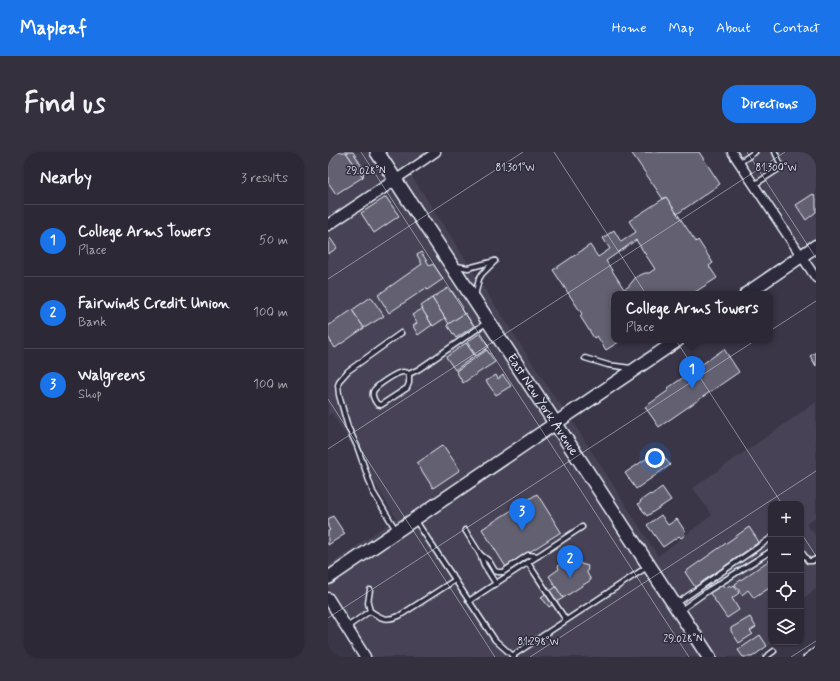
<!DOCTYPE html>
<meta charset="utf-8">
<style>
:root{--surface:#2c2836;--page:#34303e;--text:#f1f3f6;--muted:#a6a6ad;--line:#484451;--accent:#1a73e8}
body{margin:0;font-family:Mynerve,sans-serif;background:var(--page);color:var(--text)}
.controls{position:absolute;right:12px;bottom:12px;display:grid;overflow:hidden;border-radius:8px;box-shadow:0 1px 3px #0004}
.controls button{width:36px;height:36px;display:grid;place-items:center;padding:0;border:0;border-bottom:1px solid var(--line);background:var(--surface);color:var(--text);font:20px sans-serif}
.you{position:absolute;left:327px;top:306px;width:14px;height:14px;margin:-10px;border:3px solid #fff;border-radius:50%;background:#1a73e8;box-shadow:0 0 0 6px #1a73e833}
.badge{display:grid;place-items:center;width:26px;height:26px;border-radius:50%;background:var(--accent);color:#fff;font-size:13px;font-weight:700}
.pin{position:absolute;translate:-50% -33px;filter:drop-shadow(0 1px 2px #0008)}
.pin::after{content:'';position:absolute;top:21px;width:14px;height:12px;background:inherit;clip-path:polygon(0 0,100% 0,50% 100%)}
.popup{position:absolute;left:283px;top:139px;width:162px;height:52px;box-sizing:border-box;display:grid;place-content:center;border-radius:8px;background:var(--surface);filter:drop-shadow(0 1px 3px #0005);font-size:13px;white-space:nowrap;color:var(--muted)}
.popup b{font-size:15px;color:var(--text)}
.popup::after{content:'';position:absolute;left:50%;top:100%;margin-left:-8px;border:8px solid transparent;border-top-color:var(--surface)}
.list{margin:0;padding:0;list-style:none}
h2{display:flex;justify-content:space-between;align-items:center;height:52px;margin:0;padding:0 16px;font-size:17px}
h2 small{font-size:13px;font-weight:400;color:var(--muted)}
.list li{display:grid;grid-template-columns:26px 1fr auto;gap:12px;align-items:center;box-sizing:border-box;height:72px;padding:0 16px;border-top:1px solid var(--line)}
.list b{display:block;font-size:15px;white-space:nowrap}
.list p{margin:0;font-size:13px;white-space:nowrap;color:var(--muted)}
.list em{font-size:13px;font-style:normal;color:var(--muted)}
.icon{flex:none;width:22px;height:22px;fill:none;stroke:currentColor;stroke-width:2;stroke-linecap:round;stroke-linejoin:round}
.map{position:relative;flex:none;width:488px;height:505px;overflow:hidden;border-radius:16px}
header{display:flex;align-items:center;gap:24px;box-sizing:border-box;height:56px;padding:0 20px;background:var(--accent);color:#fff}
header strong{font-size:19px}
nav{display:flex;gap:22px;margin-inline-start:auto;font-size:14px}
.intro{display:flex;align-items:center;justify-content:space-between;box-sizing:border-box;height:96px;padding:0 24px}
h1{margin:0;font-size:28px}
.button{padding:10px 18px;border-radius:16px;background:var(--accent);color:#fff;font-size:14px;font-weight:700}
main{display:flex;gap:24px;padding:0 24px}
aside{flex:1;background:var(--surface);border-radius:16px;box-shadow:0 1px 3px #0004}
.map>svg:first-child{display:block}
.built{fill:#464354}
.building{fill:#636171;stroke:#e8f1f8;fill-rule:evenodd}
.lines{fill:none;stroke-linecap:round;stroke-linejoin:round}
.service-casing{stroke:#e8f1f8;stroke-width:7}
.minor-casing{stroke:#e8f1f8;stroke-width:11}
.tertiary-casing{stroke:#e8f1f8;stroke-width:13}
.secondary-casing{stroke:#e8f1f8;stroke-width:15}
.primary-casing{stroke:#e8f1f8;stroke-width:16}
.service{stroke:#2f2a3d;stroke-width:4}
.minor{stroke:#2f2a3d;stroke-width:8}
.tertiary{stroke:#2f2a3d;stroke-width:10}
.secondary{stroke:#2f2a3d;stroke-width:12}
.primary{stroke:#2f2a3d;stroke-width:13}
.ticks{fill:none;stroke:#e8f1f8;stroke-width:1;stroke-opacity:0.45}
.labels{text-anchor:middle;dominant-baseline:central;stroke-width:3;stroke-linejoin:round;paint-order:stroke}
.street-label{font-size:13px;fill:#e8f1f8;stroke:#2f2a3d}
.ticks-label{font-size:10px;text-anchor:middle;fill:#e8f1f8;stroke:#2f2a3d;stroke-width:3;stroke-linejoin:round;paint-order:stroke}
</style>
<header>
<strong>Mapleaf</strong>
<nav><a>Home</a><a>Map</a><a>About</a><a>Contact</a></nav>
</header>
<div class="intro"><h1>Find us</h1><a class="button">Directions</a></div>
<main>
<aside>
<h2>Nearby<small>3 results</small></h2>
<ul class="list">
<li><span class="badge">1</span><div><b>College Arms Towers</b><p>Place</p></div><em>50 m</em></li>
<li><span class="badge">2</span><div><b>Fairwinds Credit Union</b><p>Bank</p></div><em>100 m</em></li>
<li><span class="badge">3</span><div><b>Walgreens</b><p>Shop</p></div><em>100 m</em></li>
</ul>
</aside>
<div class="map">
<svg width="488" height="505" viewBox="0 0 488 505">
<rect width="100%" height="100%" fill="#3a3648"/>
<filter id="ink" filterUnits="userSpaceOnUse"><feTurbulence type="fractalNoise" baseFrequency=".025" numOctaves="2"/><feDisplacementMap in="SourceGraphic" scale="8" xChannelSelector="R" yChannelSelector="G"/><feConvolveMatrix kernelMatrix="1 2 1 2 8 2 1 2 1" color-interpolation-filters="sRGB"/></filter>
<g filter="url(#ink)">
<!-- built -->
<g class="built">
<path d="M0,0H42L60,27L0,67Z"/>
<path d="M56,0H100L69,20Z"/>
<path d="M412,0H488V88L475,97L467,85L468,84Z"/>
<path d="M83,23L229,249H231L237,259L229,264L75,29Z"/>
<path d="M65,35L219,271L0,420V414L68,366L4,261L0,263V79Z"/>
<path d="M488,250V365L478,372L488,384V437L473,448V352H443V490H446L425,505H388L234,273L243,267L330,404L384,363L365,336Z"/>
<path d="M225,279L374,505H43L0,436V432Z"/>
</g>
<!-- building -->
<g class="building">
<path d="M7,0H18L35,25L8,42L0,30V4Z"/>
<path d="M18,0H25L36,18L35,25Z"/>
<path d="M303,0H371L392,32L349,62L338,45L335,47Z"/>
<path d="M485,42L488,46V60L478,68L468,53Z"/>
<path d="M58,45L71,64L46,81L33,61Z"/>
<path d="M338,45L368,90L370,88L385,111L381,114L389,126L364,142H286V188H294L278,198L269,184L266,186L252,164L254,162L225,118L262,93L270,105L282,97L275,86L286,78L293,90L308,80L301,69ZM308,88L327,117L321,121H317L308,125L300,135L296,137L278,109Z"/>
<path d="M2,86L9,96L0,102V88Z"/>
<path d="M93,100L102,114L105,112L115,127L99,138L98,136L61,161L50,143L94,112L89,103Z"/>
<path d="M120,136L123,140L124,139L135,156L133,157L136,162L121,172L104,146Z"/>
<path d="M43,145L56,164L36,176L24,158Z"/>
<path d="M104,146L117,166L105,174L94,158L95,157L93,154Z"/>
<path d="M94,157L104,173L90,183L85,174L89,171L84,163Z"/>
<path d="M24,158L36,176L7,196L0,185V174Z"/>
<path d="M137,161L146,174L128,186L119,173Z"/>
<path d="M152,181L161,195L148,204L139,190Z"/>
<path d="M138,191L147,204L127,218L118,205Z"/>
<path d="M396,197L411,220L331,275L317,255L341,238L340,236Z"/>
<path d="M159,198L167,210L135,231L128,219Z"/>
<path d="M488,200V214L482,204Z"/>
<path d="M168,223L170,227L175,223L183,234L168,243L158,229Z"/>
<path d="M115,293L132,318L105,336L89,311Z"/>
<path d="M331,298L342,313L308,337L297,321Z"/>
<path d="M334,335L343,348L319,364L310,352L313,350L312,349L322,342L323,343Z"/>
<path d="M209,342L233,380L178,415L154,377Z"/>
<path d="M333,363L340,373L349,367L357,379L356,380L357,383L353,386L351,384L335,395L319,373Z"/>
<path d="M5,364L17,382L0,393V379L2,378L0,375V367Z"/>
<path d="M421,375L431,390L367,435L357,420Z"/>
<path d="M248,406L253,412L260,414L259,421L263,428L235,446L221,424L231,417L230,414L240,407L242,410Z"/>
<path d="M443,407V435L426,446L420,438L414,443L407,432Z"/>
<path d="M394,431L398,436L402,433L403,435L406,433L411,441L404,446L411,458L399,466L381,440Z"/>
<path d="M228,435L235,446L221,455L213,445Z"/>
<path d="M422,465L428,475L422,479L425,482L411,491L403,479V476Z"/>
<path d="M432,483L439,494L424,505H415L410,498Z"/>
</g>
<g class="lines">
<!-- service casing -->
<g class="service-casing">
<g id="service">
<path d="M411,11L427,0"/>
<path d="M426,33L452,16V11L447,0"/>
<path d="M129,114L140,116L167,109"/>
<path d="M147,144L151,127L154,122L167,109"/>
<path d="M257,206L280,213L303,216"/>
<path d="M81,222V231L79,236L53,253L49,252C46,248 44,244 45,240C47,234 69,220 75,220C78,220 79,221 81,222L91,217L158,171"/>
<path d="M88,369L167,488L186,505"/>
<path d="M68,378L45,340L29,294L20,275L11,243L10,233L12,228L20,219L73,181"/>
<path d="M137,378L152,402L156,413L168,432"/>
<path d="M473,399L480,409H484L488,407"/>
<path d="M152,402L161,409L167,419L170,420H175L200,403L210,404"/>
<path d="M200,411L238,468"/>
<path d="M42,438L40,451L42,459C54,467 58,469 71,464L127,428"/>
<path d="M141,449L254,375"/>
<path d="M348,452L443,386"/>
<path d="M353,458L381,438L443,399"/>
<path d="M19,475L42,459"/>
<path d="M184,504L319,415"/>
<path d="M438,505L446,499"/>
<path d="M478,505L488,498"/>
</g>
</g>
<!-- minor casing -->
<g class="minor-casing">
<g id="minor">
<path d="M404,0L488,126"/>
<path d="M67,28L108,0"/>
</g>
</g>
<!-- tertiary casing -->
<g class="tertiary-casing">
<g id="tertiary">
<path d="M0,73L67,28"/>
<path d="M0,446L37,505"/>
</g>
</g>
<!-- secondary casing -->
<g class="secondary-casing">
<g id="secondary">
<path d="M418,142L488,94"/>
<path d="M0,426L350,188"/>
</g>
</g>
<!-- primary casing -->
<g class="primary-casing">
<g id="primary">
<path id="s1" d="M49,0L381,505"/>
</g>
</g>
<!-- service -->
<use href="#service" class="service"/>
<!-- minor -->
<use href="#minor" class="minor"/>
<!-- tertiary -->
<use href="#tertiary" class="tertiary"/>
<!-- secondary -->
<use href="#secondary" class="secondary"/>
<!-- primary -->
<use href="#primary" class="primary"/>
</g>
</g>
<!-- ticks -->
<path class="ticks" d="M33,0L361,505M226,0L454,352M419,0L488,106M0,127L195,0M0,247L167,505M0,297L457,0M473,381L488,404M0,466L488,149M202,505L488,319M463,505L488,489"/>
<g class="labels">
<!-- street labels -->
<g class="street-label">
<text stroke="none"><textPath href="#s1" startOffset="302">East New York Avenue</textPath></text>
</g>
</g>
<g class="ticks-label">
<text x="187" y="19">81.301°W</text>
<text x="448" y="19">81.300°W</text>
<text x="38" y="22">29.028°N</text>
<text x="355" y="490">29.028°N</text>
<text x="210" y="493">81.298°W</text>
</g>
</svg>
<div class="controls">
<button>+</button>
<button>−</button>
<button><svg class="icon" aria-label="locate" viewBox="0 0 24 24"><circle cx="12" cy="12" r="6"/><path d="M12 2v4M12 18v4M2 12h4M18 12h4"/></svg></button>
<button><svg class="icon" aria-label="layers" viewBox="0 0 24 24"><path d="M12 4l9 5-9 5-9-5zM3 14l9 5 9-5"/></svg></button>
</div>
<div class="you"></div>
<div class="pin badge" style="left:364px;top:237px">1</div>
<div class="popup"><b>College Arms Towers</b>Place</div>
<div class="pin badge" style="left:242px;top:426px">2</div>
<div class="pin badge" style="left:194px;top:379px">3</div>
</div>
</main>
